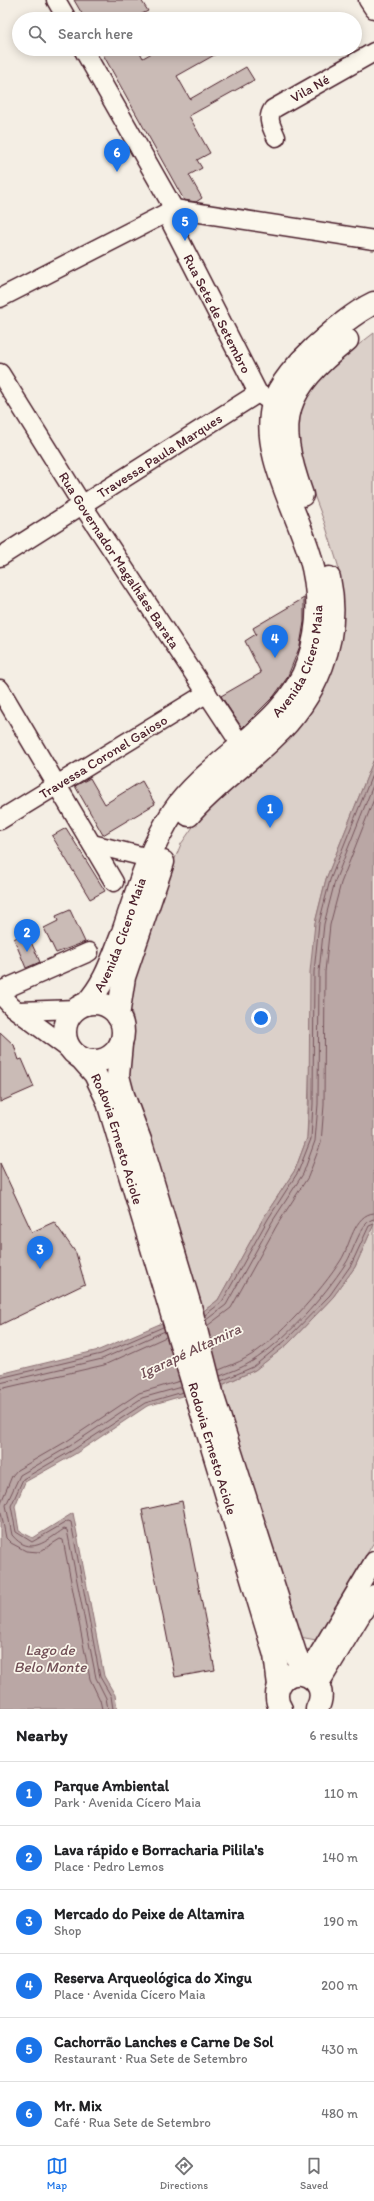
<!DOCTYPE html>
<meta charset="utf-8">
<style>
:root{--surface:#fff;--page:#f6f6f6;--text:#202124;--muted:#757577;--line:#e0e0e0;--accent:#1a73e8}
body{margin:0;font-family:Itim,sans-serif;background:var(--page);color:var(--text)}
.you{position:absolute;left:261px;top:1018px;width:14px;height:14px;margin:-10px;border:3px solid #fff;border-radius:50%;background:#1a73e8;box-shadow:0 0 0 6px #1a73e833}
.badge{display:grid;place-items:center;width:26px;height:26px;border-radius:50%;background:var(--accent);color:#fff;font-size:13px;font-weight:700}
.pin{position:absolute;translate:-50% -33px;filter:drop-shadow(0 1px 2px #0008)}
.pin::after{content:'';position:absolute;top:21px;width:14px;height:12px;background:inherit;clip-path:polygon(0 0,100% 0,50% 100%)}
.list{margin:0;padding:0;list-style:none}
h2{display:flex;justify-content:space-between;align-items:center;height:52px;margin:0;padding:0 16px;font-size:17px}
h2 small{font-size:13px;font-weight:400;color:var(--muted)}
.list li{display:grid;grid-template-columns:26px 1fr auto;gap:12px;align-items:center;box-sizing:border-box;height:64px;padding:0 16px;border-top:1px solid var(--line)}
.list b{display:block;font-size:15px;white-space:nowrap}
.list p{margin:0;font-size:13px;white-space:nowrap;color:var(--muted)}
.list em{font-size:13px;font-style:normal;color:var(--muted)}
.icon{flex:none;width:22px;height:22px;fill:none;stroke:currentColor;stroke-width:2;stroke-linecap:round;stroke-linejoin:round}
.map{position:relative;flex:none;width:374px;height:1709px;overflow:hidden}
.search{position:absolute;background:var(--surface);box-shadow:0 2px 10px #0003;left:12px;right:12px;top:12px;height:44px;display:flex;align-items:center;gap:10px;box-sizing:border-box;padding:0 14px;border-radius:22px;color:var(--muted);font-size:15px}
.sheet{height:436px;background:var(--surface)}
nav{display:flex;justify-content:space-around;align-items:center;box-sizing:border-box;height:56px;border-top:1px solid var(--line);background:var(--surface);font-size:11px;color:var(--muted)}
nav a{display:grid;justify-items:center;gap:2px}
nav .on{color:var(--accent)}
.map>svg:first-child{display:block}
.green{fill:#dbd0c9;stroke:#92787a}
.water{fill:#baa7a5;stroke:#8d7174}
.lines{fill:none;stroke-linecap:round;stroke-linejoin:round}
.shore{stroke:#77555c;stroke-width:1}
.building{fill:#cabbb6;stroke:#4a1f2b}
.minor-casing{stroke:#4a1f2b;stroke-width:21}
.major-casing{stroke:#4a1f2b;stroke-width:25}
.minor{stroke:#fbf7ec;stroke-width:18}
.major{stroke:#fbf7ec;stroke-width:22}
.labels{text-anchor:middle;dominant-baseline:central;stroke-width:3.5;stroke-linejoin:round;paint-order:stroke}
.street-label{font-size:14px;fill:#4a1f2b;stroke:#fbf7ec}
.water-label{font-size:15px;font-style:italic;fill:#714f56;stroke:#fbf7ec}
</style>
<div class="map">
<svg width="374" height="1709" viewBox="0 0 374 1709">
<rect width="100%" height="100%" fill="#f4eee4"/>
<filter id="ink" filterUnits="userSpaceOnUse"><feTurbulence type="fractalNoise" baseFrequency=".025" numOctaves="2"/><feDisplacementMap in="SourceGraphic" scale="8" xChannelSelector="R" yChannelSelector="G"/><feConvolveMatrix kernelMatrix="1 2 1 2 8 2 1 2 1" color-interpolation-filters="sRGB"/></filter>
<g filter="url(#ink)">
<!-- green -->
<g class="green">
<path d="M374,333V759L326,879L315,923L307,1138L295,1170L264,1217L218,1300L201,1313L127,1069L132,1051L134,1033L133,1018L128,1001L130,983L170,871L181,844L204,811L286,741L303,721L341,593L338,565L325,524L299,455L297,427L301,406L313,384L344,356Z"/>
<path d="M374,1224V1542L316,1640L300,1637L223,1393L224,1384L255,1370L288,1344L333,1297L355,1267Z"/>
</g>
<!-- water -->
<path class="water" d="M374,759V1224L355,1267L333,1297L288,1344L255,1370L224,1384L147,1406L75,1454L25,1482L15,1506L19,1531L33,1538L73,1513L104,1676L115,1695L117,1709H0V1374L99,1350L162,1323L201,1313L218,1300L264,1217L295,1170L307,1138L309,1104L310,972L315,923L326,879Z"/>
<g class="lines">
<!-- shore -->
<g class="shore">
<path d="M205,1315L222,1302L268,1219L298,1172L311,1139L313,1104L314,972L319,923L330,880L374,770"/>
<path d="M206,1320L226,1305L272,1222L303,1174L315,1141L318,1104L319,972L324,924L335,881L374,783"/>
<path d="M207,1326L231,1308L277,1225L308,1177L321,1143L324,1105L325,972L330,925L341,883L374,799"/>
<path d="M219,1370C228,1366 238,1363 246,1358C276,1342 323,1289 341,1260C350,1246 354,1214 374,1213"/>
<path d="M220,1376C230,1372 242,1368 251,1362C286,1340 323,1298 346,1263C353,1253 361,1220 374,1219"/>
<path d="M0,1378L101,1354L163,1327"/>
<path d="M221,1381L253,1367L285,1341L330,1295L351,1265L369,1226L374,1224"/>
<path d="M0,1383L102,1359L165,1331"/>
<path d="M0,1389L104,1365L166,1337"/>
<path d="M0,1505L12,1476L17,1470L67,1441L139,1393L180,1381"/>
<path d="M0,1507L6,1538L11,1543L26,1551L39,1552L60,1539L63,1540L90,1679L100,1700L102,1709"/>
<path d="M108,1709L106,1698L96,1678L67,1530L64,1529C46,1541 30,1557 12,1535L6,1505L20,1475L70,1446L142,1398L181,1387"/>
<path d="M113,1709L111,1696L100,1677L71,1522L68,1521L32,1542L16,1532L11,1506L23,1479L73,1450L145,1403L183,1392"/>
</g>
</g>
<!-- building -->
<g class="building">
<path d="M74,0H141L148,11L140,15L143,19H85Z"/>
<path d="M100,49H138L143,58L159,49H170L174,55L184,49H225L177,76L190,99L246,67L254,80L189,116L210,153L197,160L202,168L189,175L202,198L196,202L184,200Z"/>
<path d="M304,598V622L300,646L287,678L274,696L242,728L221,696L261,673L245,641L256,634L253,628Z"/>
<path d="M90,778L105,804L142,781L155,804L103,835L75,786Z"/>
<path d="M66,828L105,891L90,899L52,836Z"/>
<path d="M70,910L85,942L56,953L44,928L58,921L56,916Z"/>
<path d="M26,931L40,962L26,968L14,939Z"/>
<path d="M0,1032L14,1045L19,1060L22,1059L34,1087L0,1102Z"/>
<path d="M0,1163L32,1232L54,1222L76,1253L85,1284L0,1325Z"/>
<path d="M182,1501L215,1670L175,1677L142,1510Z"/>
</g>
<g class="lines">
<!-- minor casing -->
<g class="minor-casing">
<g id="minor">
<path d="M56,0L67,19"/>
<path d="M368,0L374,9"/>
<path d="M83,49L174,209"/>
<path id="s1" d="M276,137C272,127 266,119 273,109L374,52"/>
<path id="s2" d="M166,213L258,393L267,399"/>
<path d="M0,298L174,209L374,240"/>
<path id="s3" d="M0,373L83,506L241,745"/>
<path id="s4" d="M0,557L258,393"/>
<path d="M0,689L114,882"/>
<path id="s5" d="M0,820L207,693"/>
<path d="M92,844L149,858"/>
<path d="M0,991L89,952"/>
<path d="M0,994L12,1007L73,1052"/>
<path d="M18,1011L77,1009"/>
<path d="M306,1675L374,1561"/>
<path d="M319,1685L374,1594"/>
</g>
</g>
<!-- major casing -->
<g class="major-casing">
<g id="major">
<path d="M302,495C274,417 284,391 347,340"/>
<path d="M189,815C214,786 245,765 272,739C316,698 342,639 329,578"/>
<circle cx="94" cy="1032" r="29"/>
<path id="s6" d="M86,1004C105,984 112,960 122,935C136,894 149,849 173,812C210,758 288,725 308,662C320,628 320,591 310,556C297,511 260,451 273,404C278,385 300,361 314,348C332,332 353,313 374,303"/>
<path d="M118,1016L124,977L163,862"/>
<path d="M121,1044L118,1076L123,1095L141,1143L190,1306L213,1397L295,1653L304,1674"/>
<path id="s7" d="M81,1058L95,1074L107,1099L265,1622L275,1655L279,1685"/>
<path d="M281,1709C277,1703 276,1696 278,1689C288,1659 334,1677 317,1709"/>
</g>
</g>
<!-- minor -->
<use href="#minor" class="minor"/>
<!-- major -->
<use href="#major" class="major"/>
</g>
</g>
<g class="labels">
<!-- street labels -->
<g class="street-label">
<text stroke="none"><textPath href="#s1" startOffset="72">Vila Né</textPath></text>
<text stroke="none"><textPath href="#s2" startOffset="113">Rua Sete de Setembro</textPath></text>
<text stroke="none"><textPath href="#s4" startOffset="189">Travessa Paula Marques</textPath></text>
<text stroke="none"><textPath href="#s3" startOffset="222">Rua Governador Magalhães Barata</textPath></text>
<text stroke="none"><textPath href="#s6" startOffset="413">Avenida Cícero Maia</textPath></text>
<text stroke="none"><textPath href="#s5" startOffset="121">Travessa Coronel Gaioso</textPath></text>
<text stroke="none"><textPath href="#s6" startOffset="78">Avenida Cícero Maia</textPath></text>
<text stroke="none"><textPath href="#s7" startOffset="90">Rodovia Ernesto Aciole</textPath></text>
<text stroke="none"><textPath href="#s7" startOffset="414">Rodovia Ernesto Aciole</textPath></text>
</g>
<!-- water labels -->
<g class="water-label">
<text transform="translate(190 1351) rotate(-25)">Igarapé Altamira</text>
<text x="50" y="1650">Lago de<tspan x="50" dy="17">Belo Monte</tspan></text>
</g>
</g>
</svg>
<div class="you"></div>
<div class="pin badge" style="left:270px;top:828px">1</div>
<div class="pin badge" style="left:27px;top:952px">2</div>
<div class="pin badge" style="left:40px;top:1269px">3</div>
<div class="pin badge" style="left:275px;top:658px">4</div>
<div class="pin badge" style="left:185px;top:241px">5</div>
<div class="pin badge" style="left:117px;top:172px">6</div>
<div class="search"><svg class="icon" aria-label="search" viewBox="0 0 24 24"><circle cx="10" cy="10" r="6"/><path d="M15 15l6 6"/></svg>Search here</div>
</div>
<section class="sheet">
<h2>Nearby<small>6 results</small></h2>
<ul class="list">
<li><span class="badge">1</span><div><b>Parque Ambiental</b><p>Park · Avenida Cícero Maia</p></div><em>110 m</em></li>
<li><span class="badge">2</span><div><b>Lava rápido e Borracharia Pilila's</b><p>Place · Pedro Lemos</p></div><em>140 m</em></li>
<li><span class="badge">3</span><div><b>Mercado do Peixe de Altamira</b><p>Shop</p></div><em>190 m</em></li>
<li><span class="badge">4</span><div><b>Reserva Arqueológica do Xingu</b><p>Place · Avenida Cícero Maia</p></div><em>200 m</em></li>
<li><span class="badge">5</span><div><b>Cachorrão Lanches e Carne De Sol</b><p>Restaurant · Rua Sete de Setembro</p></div><em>430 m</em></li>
<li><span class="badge">6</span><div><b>Mr. Mix</b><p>Café · Rua Sete de Setembro</p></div><em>480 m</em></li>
</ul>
</section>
<nav>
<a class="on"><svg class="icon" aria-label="map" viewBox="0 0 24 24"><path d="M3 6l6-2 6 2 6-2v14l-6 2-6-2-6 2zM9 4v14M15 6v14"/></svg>Map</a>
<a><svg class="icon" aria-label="directions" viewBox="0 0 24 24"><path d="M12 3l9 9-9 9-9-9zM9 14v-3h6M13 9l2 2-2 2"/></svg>Directions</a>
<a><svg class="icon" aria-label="saved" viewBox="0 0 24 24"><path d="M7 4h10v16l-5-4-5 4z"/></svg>Saved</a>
</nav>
